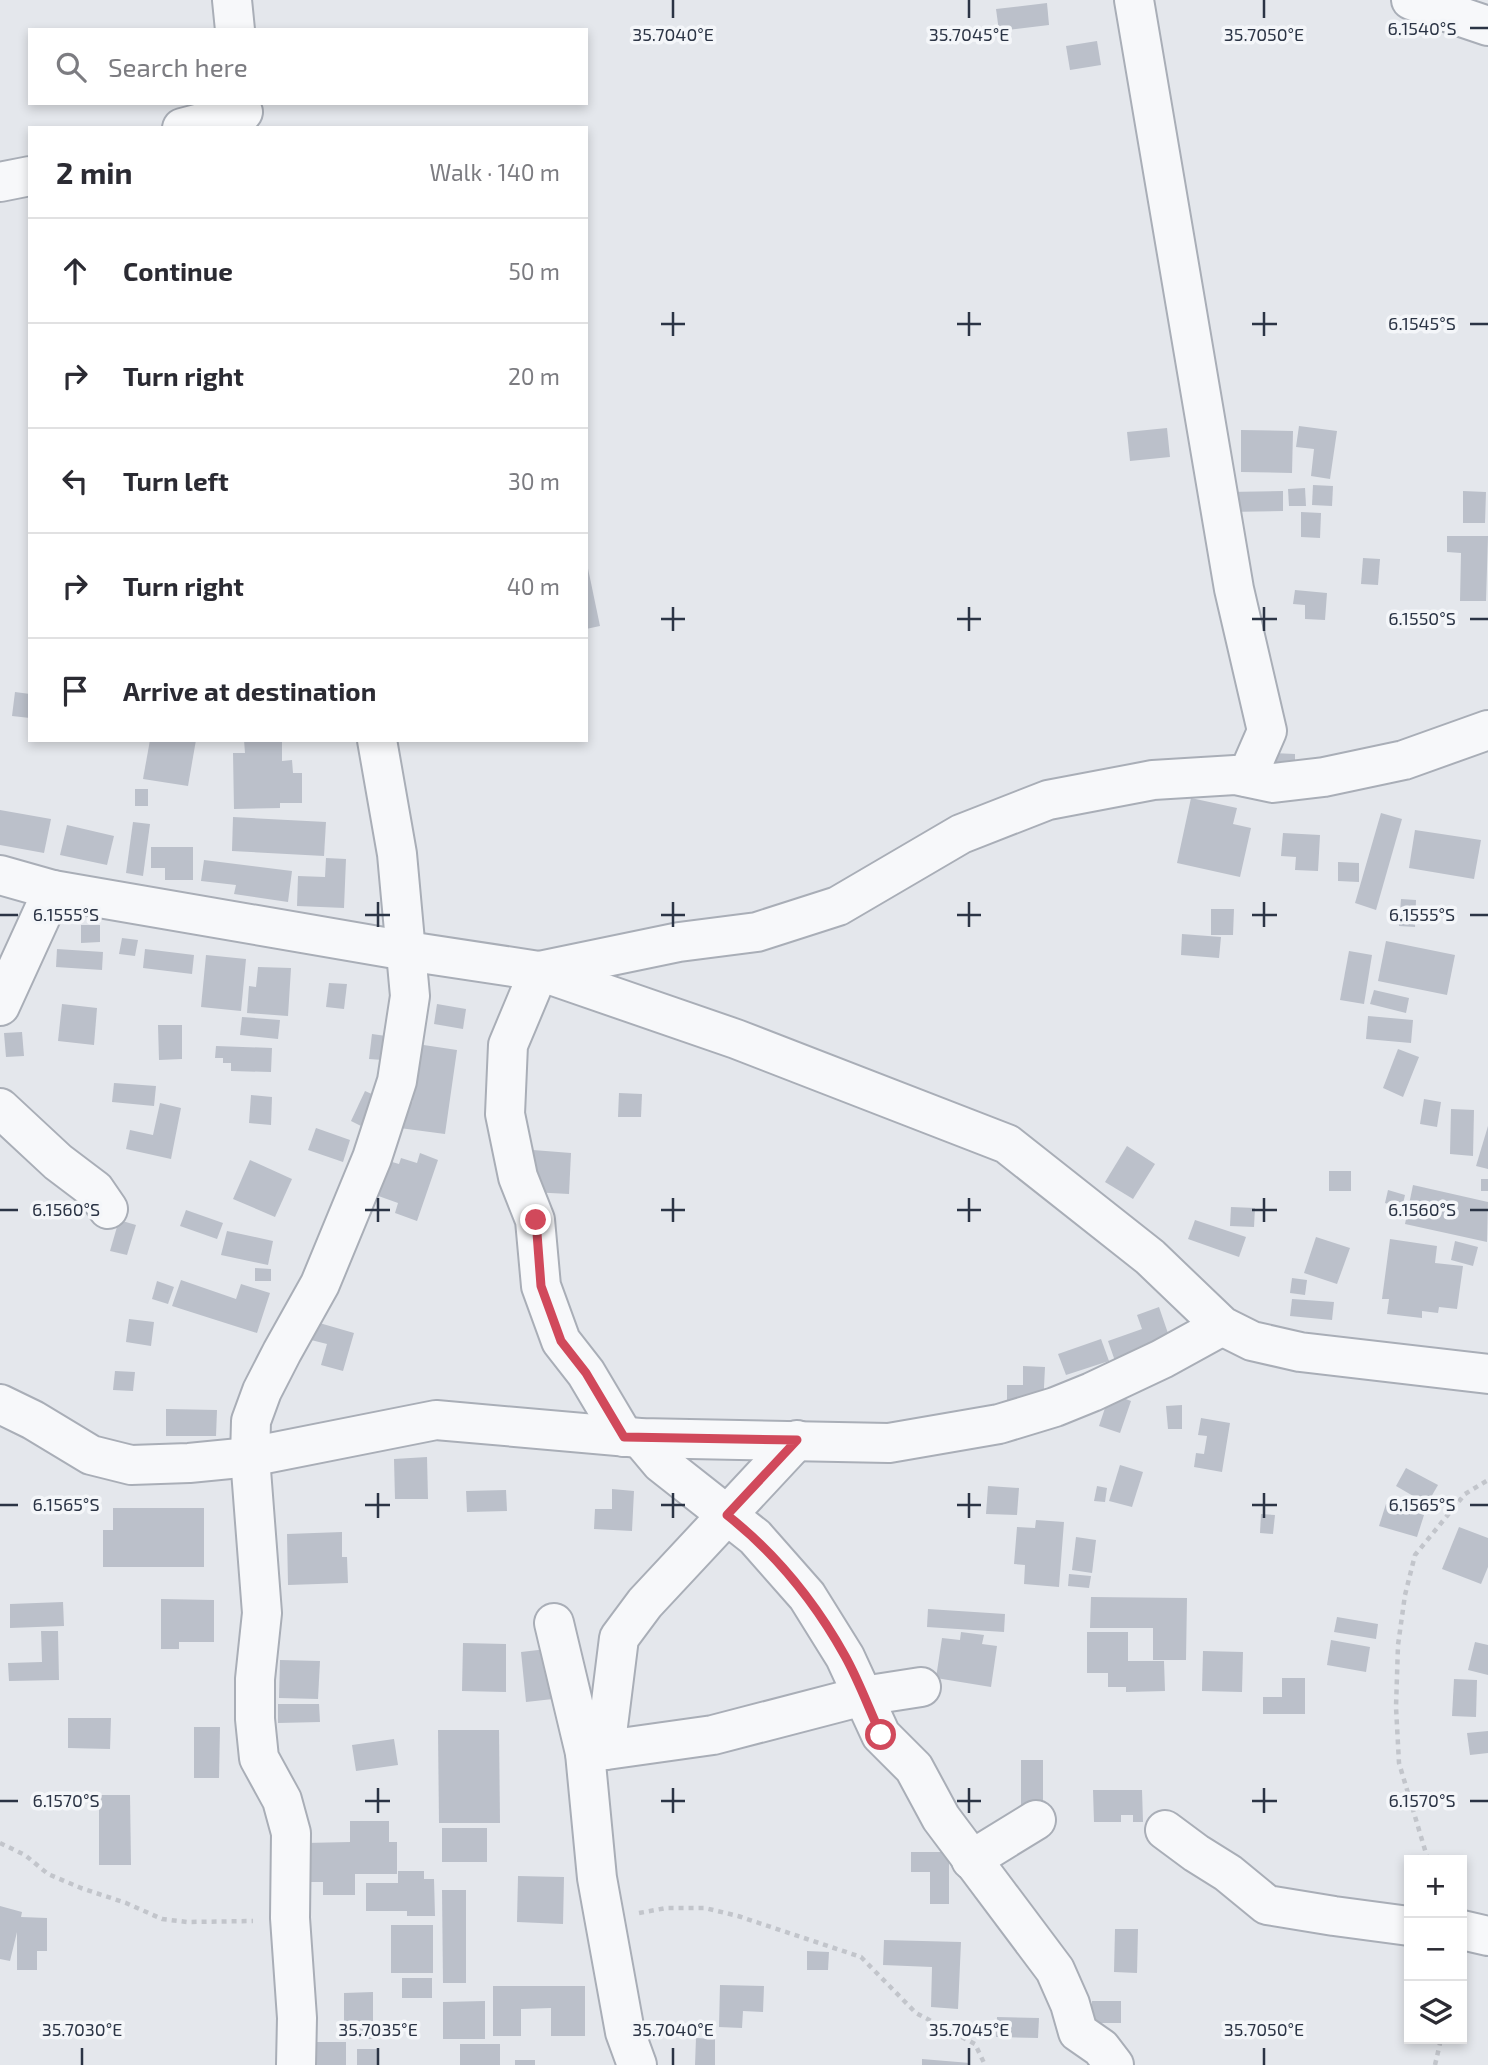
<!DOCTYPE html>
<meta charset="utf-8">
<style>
:root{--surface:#fff;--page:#f2f2f3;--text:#2b2b33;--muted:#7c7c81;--line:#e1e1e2}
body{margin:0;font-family:"Exo 2",sans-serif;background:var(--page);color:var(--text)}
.controls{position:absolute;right:21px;bottom:21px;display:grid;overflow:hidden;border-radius:0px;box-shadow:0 4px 10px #0003}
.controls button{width:63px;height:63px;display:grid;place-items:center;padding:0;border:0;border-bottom:2px solid var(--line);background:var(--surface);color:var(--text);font:35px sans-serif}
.stop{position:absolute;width:21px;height:21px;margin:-16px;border:5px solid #d1495b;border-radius:50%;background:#fff}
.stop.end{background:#d1495b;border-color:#fff;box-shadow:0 2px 7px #0008}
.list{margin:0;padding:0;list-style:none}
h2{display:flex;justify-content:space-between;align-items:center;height:91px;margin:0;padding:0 28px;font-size:30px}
h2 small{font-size:23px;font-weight:400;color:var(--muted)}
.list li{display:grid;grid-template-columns:46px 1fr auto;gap:21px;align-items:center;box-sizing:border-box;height:105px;padding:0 28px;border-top:2px solid var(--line)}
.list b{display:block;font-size:26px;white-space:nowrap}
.list em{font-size:23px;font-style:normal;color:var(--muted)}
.icon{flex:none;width:38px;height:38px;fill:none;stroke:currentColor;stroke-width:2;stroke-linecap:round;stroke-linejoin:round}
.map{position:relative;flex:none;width:1488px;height:2065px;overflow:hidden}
.search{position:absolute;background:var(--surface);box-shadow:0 4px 10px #0003;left:28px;top:28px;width:560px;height:77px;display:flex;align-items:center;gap:18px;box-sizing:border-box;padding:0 24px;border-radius:0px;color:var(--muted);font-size:26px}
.panel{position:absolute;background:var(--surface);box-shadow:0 4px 10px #0003;left:28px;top:126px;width:560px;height:616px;border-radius:0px}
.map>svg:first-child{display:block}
.building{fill:#bbc0ca}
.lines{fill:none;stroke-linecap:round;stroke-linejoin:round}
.minor-casing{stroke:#a9aeb7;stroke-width:42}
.path{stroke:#c2c5cb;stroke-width:4.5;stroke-dasharray:5 5;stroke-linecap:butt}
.minor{stroke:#f7f8fa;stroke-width:38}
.route{stroke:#d1495b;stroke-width:9}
.ticks{fill:none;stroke:#2b3445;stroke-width:2.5}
.ticks-label{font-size:18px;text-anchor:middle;fill:#2b3445;stroke:#f4f6f9;stroke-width:7;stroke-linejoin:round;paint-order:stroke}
</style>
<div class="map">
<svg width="1488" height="2065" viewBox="0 0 1488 2065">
<rect width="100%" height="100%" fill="#e4e7ec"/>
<!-- building -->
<g class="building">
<path d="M1047,3L1049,25L999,31L996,9Z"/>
<path d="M1097,41L1101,65L1070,70L1066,46Z"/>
<path d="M1299,426L1337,431L1330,479L1311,476L1314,449L1296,447Z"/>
<path d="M1167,428L1170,457L1130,461L1127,432Z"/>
<path d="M1241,430L1293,431L1292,473L1241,472Z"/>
<path d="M1313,485L1333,486L1332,506L1312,505Z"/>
<path d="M1305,488L1306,506H1289L1288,489Z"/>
<path d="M1283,491V511L1227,512V492Z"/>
<path d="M1463,491L1486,492L1485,523H1463Z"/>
<path d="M1301,512L1321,513L1320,538L1301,537Z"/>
<path d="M1447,536H1488L1486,601H1460L1461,553L1447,552Z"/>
<path d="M1363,558L1380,559L1378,585L1361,584Z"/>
<path d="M586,559L600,626L586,629Z"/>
<path d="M1295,590L1327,593L1325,620L1305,619V605L1293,604Z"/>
<path d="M15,692L30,694V718L12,716Z"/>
<path d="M150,740H196L188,786L143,779Z"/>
<path d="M244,740H282V761L292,760L293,773H302V803H280V808L234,809L233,753H245Z"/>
<path d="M1273,753L1295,754V765L1273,764Z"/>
<rect x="135" y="789" width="13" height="17"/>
<path d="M1191,798L1237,808L1233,824L1251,828L1240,877L1177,863Z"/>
<path d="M0,810L51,819L44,853L0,845Z"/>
<path d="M1381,813L1402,819L1376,910L1355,903Z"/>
<path d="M233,817L326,822L324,856L232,851Z"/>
<path d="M133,822L150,824L143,876L126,873Z"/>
<path d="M67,825L114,836L107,865L60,855Z"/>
<path d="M1415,830L1481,840L1474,879L1409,868Z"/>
<path d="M1283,833L1320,835L1318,871L1295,870L1296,857L1281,856Z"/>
<path d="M151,847H193V880H165V868H151Z"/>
<path d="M326,858L346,859L344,908L297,906L298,876L325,877Z"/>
<path d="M204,860L292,871L288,902L234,894L236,885L201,881Z"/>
<path d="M1338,862L1359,863V882L1338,881Z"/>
<path d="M1401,899L1416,900L1415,927L1399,926Z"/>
<path d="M1211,909H1234L1233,935H1211Z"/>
<path d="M81,925H100V942L81,943Z"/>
<path d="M1182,934L1221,937L1219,958L1181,955Z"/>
<path d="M122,938L138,940L135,956L119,954Z"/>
<path d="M1386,941L1455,955L1447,995L1378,981Z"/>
<path d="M57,949L103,952L102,970L56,967Z"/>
<path d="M145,949L194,955L192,974L143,968Z"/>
<path d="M1349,951L1372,955L1364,1004L1340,1000Z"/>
<path d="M206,955L246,959L241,1011L201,1007Z"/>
<path d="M258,967L291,968L288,1016L247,1013L249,986L256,987Z"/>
<path d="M329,983L347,984L344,1009L326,1007Z"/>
<path d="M1374,990L1409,998L1406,1013L1370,1004Z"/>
<path d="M62,1004L97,1008L94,1045L58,1041Z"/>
<path d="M437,1004L466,1009L463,1029L434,1024Z"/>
<path d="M1368,1016L1413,1020L1411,1043L1366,1039Z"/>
<path d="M242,1017L280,1020L278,1039L240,1035Z"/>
<path d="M158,1025H182V1059L159,1060Z"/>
<path d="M22,1032L24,1056L6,1057L4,1033Z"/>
<path d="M372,1034L386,1036L383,1060L369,1059Z"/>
<path d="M417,1044L457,1050L445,1134L392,1127L395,1101L412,1103L417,1077Z"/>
<path d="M216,1046L272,1048L271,1072L231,1071V1063H223V1058H215Z"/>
<path d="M1398,1049L1419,1057L1403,1097L1383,1088Z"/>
<path d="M114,1083L156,1086L154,1106L112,1102Z"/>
<path d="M365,1091L383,1099L369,1130L351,1121Z"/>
<path d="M619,1093L642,1094L641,1117H618Z"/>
<path d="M251,1095L272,1097L271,1125L249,1123Z"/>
<path d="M1424,1099L1441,1102L1437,1127L1420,1124Z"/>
<path d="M160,1103L181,1108L171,1159L126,1149L130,1130L153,1135Z"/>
<path d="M1451,1109L1474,1110L1473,1156L1450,1154Z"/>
<path d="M1488,1126V1169L1476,1166Z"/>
<path d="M316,1128L350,1140L343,1162L308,1150Z"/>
<path d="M1127,1146L1155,1164L1133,1199L1105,1182Z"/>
<path d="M533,1150L571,1153L569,1194L531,1192Z"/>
<path d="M420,1153L438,1160L417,1221L395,1213L398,1203L370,1193L382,1159L399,1164L401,1158L417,1163Z"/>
<path d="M250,1160L292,1179L275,1217L233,1199Z"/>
<rect x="1329" y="1171" width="22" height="20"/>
<rect x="1481" y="1179" width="7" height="12"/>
<path d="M1413,1185L1488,1202L1487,1242L1405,1224Z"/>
<path d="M1388,1190L1405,1195L1402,1208L1385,1203Z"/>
<path d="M1231,1207L1255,1208L1254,1227L1230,1226Z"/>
<path d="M186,1210L223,1223L217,1239L180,1226Z"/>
<path d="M119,1220L136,1225L127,1255L110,1251Z"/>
<path d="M1195,1220L1246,1237L1239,1257L1188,1239Z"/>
<path d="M227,1231L273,1241L268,1265L221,1255Z"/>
<path d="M1316,1237L1350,1248L1337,1284L1304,1273Z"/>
<path d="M1390,1239L1437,1246L1435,1263L1463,1266L1457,1309L1439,1307L1438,1313L1422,1311V1318L1387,1314L1389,1299H1382Z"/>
<path d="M1455,1241L1478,1247L1473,1266L1451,1260Z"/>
<path d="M255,1268L271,1269V1281H255Z"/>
<path d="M1292,1278L1307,1280L1305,1295L1290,1293Z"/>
<path d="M181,1280L236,1299L241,1284L270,1293L257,1333L172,1306Z"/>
<path d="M157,1281L174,1287L168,1304L152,1299Z"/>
<path d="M1292,1299L1334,1302L1332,1320L1290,1316Z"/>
<path d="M1159,1307L1171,1342L1115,1361L1108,1341L1142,1329L1137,1315Z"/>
<path d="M129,1319L154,1322L151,1346L126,1342Z"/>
<path d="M316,1322L354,1333L343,1371L321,1365L327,1344L311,1340Z"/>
<path d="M1101,1339L1109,1361L1066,1375L1058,1354Z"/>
<path d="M1023,1366L1045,1367L1043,1407L1007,1405V1385H1023Z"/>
<path d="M115,1371L135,1372L133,1391L113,1390Z"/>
<path d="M1110,1393L1131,1401L1120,1433L1099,1426Z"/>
<path d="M1182,1405V1429H1168L1166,1406Z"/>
<path d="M166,1409L217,1410L216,1436H166Z"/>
<path d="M1201,1418L1230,1423L1222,1472L1194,1467L1196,1453L1204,1454L1207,1436L1198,1435Z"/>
<path d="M427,1457L428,1499H395L394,1459Z"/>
<path d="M1120,1465L1143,1472L1132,1507L1109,1501Z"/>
<path d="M1406,1468L1438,1485L1427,1504L1396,1486Z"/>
<path d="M988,1486L1019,1488L1017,1515L986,1514Z"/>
<path d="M1097,1486L1107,1488L1105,1502L1094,1501Z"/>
<path d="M612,1489L634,1491L632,1531L594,1529L595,1509H612Z"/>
<path d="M506,1490L507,1511L467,1512L466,1491Z"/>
<path d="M1386,1504L1424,1515L1417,1537L1379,1526Z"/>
<path d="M113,1508H204V1567H103V1530H113Z"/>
<path d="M1261,1514L1275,1515L1273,1534L1260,1533Z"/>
<path d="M1036,1520L1064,1522L1059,1587L1024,1584L1025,1565L1014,1564L1017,1527L1035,1528Z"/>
<path d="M1459,1527L1488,1538V1567L1481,1584L1442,1569Z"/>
<path d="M342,1532V1557H347L348,1583L288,1585L287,1534Z"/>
<path d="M1076,1537L1096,1540L1092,1573L1072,1570Z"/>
<path d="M1069,1574L1091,1576L1089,1588L1068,1586Z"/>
<path d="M1091,1597L1187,1598L1186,1660H1153V1628H1090Z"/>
<path d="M161,1599L214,1600V1642H179V1649H161Z"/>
<path d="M63,1602L64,1626L10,1628V1604Z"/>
<path d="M928,1609L1005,1614L1004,1632L927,1627Z"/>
<path d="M1337,1617L1378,1624L1376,1639L1334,1632Z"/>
<path d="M41,1631H58L59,1680L9,1681L8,1663L42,1662Z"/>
<path d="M961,1632L984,1635L982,1644L997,1646L991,1687L936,1678L942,1638L960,1640Z"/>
<path d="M1087,1632H1128V1661H1164L1165,1691L1126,1692V1687H1108V1673H1087Z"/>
<path d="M1331,1640L1370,1647L1366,1672L1327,1665Z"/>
<path d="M1475,1642L1488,1645V1675L1468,1670Z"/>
<path d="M463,1643L506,1644V1692L462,1691Z"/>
<path d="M547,1649L553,1699L526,1702L521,1652Z"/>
<path d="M1203,1651L1243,1652L1242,1692L1202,1691Z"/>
<path d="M280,1660L320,1661L318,1699L279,1698Z"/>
<path d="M1282,1678H1305V1714H1263V1697H1282Z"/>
<path d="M1454,1679L1477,1680L1476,1717L1452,1716Z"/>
<path d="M278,1704H319L320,1722L278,1723Z"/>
<path d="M68,1718H111L110,1749L68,1748Z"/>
<path d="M194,1727H220L219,1778H194Z"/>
<path d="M438,1730H499L500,1823H439Z"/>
<path d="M1488,1731V1753L1470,1755L1467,1733Z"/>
<path d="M394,1739L398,1765L356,1771L352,1745Z"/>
<rect x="1021" y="1760" width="22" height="45"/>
<path d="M1093,1790H1142L1143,1822H1133V1815H1121V1822H1094Z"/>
<path d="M99,1795H130L131,1865H99Z"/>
<path d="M350,1821H389V1842H397V1874H355V1895H323V1882H305V1843L350,1842Z"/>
<rect x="442" y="1828" width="45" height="34"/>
<path d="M911,1852H949V1904H930V1872H911Z"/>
<path d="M398,1871H424V1879H434L435,1916H407V1911H366V1883H398Z"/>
<path d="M518,1876L564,1877L563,1924L517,1922Z"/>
<path d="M442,1890H466V1983H443Z"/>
<path d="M0,1906L22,1912L21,1917L47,1918V1951H37V1970H17V1932L10,1961L0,1959Z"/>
<rect x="391" y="1925" width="42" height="48"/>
<path d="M1115,1929H1138L1137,1973L1114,1972Z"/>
<path d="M884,1940L961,1942L958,2009L931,2007L932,1967L883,1965Z"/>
<path d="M807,1951L829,1952L828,1970H807Z"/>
<rect x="402" y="1978" width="30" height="20"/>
<path d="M720,1985L764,1986L763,2012L743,2011L742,2028L719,2027Z"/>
<path d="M493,1986H585V2036H551V2008L521,2009V2036H493Z"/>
<path d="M373,1992V2039H344V1993Z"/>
<path d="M485,2001V2039H443V2002Z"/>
<rect x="1092" y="2001" width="29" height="22"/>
<path d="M997,2017L1039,2018L1038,2038L996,2037Z"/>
<path d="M696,2038L715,2039V2065H695Z"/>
<rect x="313" y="2042" width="33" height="23"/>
<rect x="460" y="2044" width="40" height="21"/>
<rect x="357" y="2049" width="22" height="16"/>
<path d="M922,2059L970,2063V2065H922Z"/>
<rect x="515" y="2060" width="20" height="5"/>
</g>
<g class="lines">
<!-- minor casing -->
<g class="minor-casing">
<g id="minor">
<path d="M232,0L235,30"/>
<path d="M1134,0L1234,589L1267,731L1247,777"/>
<path d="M1411,0L1488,26"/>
<path d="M182,128L243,112"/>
<path d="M0,182L30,176"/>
<path d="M0,875L53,890L407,951L539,971L736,1039L1007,1144L1150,1257L1222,1326L1252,1341L1300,1352L1488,1374"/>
<path d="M0,1006L53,890"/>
<path d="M0,1108L58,1162L95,1190L108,1209"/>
<path d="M0,1404L33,1420L91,1455L131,1465L189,1463L250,1457L436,1420L640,1438L889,1443L999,1424L1055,1407L1092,1392L1162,1359L1222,1326"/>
<path d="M624,1437L586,1373L561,1341L541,1286L535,1220L518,1177L505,1114L508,1045L539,971L679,942L757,932L838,906L961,834L1048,800L1153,780L1235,775L1273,783L1324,777L1404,760L1488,730"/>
<path d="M640,1438L661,1463L755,1537L807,1596L845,1657L881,1735L914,1768L941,1818L1055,1970L1070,2004L1078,2032L1101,2048L1114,2065"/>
<path d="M554,1623L585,1753L597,1878L625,2032L637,2065"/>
<path d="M605,1750L619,1638L645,1603L797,1440"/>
<path d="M585,1753L713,1735L863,1696L921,1687"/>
<path d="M1165,1830L1196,1853L1228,1873L1267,1905L1334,1916L1409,1926"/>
<path d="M971,1860L1036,1820"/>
<path d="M1462,1930L1488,1936"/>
<path d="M296,2065L297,2018L290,1918L291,1833L282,1800L259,1758L255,1719V1679L262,1613L250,1457L251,1421L262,1391L282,1352L320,1284L372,1158L397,1081L410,996L397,854L377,740"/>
</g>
</g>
<!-- path -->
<g class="path">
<path d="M0,1843L25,1855L48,1874L81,1888L126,1903L162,1919L187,1922L253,1921"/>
<path d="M1428,1860L1399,1763L1396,1707L1398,1645L1405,1595L1415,1555L1465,1494L1488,1480"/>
<path d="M639,1913L666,1908H705L738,1916L861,1957L916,2013L975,2044L985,2065"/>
<path d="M1435,2065L1441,2039"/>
</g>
<!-- minor -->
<use href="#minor" class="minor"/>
</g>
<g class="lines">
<!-- route -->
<path class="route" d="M536,1220L541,1286L561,1341L586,1373L624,1437L797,1440L727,1515C775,1553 815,1602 845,1656C859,1681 869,1709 881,1735"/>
</g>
<!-- ticks -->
<path class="ticks" d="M673,0V18M969,0V18M1264,0V18M1470,28H1488M673,312V336M969,312V336M1264,312V336M661,324H685M957,324H981M1252,324H1277M1470,324H1488M673,607V631M969,607V631M1264,607V631M661,619H685M957,619H981M1252,619H1277M1470,619H1488M378,902V927M673,902V927M969,902V927M1264,902V927M0,915H18M365,915H390M661,915H685M957,915H981M1252,915H1277M1470,915H1488M378,1198V1222M673,1198V1222M969,1198V1222M1264,1198V1222M0,1210H18M365,1210H390M661,1210H685M957,1210H981M1252,1210H1277M1470,1210H1488M378,1493V1518M673,1493V1518M969,1493V1518M1264,1493V1518M0,1505H18M365,1505H390M661,1505H685M957,1505H981M1252,1505H1277M1470,1505H1488M378,1788V1813M673,1788V1813M969,1788V1813M1264,1788V1813M0,1801H18M365,1801H390M661,1801H685M957,1801H981M1252,1801H1277M1470,1801H1488M82,2048V2065M378,2048V2065M673,2048V2065M969,2048V2065M1264,2048V2065"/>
<g class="ticks-label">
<text x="1422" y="35">6.1540°S</text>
<text x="673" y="41">35.7040°E</text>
<text x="969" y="41">35.7045°E</text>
<text x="1264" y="41">35.7050°E</text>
<text x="1422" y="330">6.1545°S</text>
<text x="1422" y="625">6.1550°S</text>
<text x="66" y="921">6.1555°S</text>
<text x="1422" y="921">6.1555°S</text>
<text x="66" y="1216">6.1560°S</text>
<text x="1422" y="1216">6.1560°S</text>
<text x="66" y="1511">6.1565°S</text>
<text x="1422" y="1511">6.1565°S</text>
<text x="66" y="1807">6.1570°S</text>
<text x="1422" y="1807">6.1570°S</text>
<text x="82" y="2036">35.7030°E</text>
<text x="378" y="2036">35.7035°E</text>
<text x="673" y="2036">35.7040°E</text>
<text x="969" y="2036">35.7045°E</text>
<text x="1264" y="2036">35.7050°E</text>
</g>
</svg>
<div class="controls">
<button>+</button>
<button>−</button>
<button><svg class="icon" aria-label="layers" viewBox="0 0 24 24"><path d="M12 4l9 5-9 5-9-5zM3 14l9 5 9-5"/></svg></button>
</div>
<div class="stop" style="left:881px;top:1735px"></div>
<div class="stop end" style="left:536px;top:1220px"></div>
<div class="search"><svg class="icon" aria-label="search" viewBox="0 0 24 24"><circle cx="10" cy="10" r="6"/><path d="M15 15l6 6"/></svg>Search here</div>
<section class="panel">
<h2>2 min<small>Walk · 140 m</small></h2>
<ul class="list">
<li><svg class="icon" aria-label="ahead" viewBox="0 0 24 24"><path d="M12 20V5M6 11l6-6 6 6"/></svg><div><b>Continue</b></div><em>50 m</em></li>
<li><svg class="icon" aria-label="right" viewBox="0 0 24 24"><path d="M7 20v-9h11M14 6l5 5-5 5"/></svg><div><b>Turn right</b></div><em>20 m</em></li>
<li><svg class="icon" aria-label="left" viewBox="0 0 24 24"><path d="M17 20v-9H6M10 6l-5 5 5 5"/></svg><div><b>Turn left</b></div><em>30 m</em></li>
<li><svg class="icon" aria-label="right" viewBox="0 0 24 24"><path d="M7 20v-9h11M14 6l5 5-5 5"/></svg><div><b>Turn right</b></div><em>40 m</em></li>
<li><svg class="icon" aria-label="arrive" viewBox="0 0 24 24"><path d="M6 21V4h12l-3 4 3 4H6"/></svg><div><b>Arrive at destination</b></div></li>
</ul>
</section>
</div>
